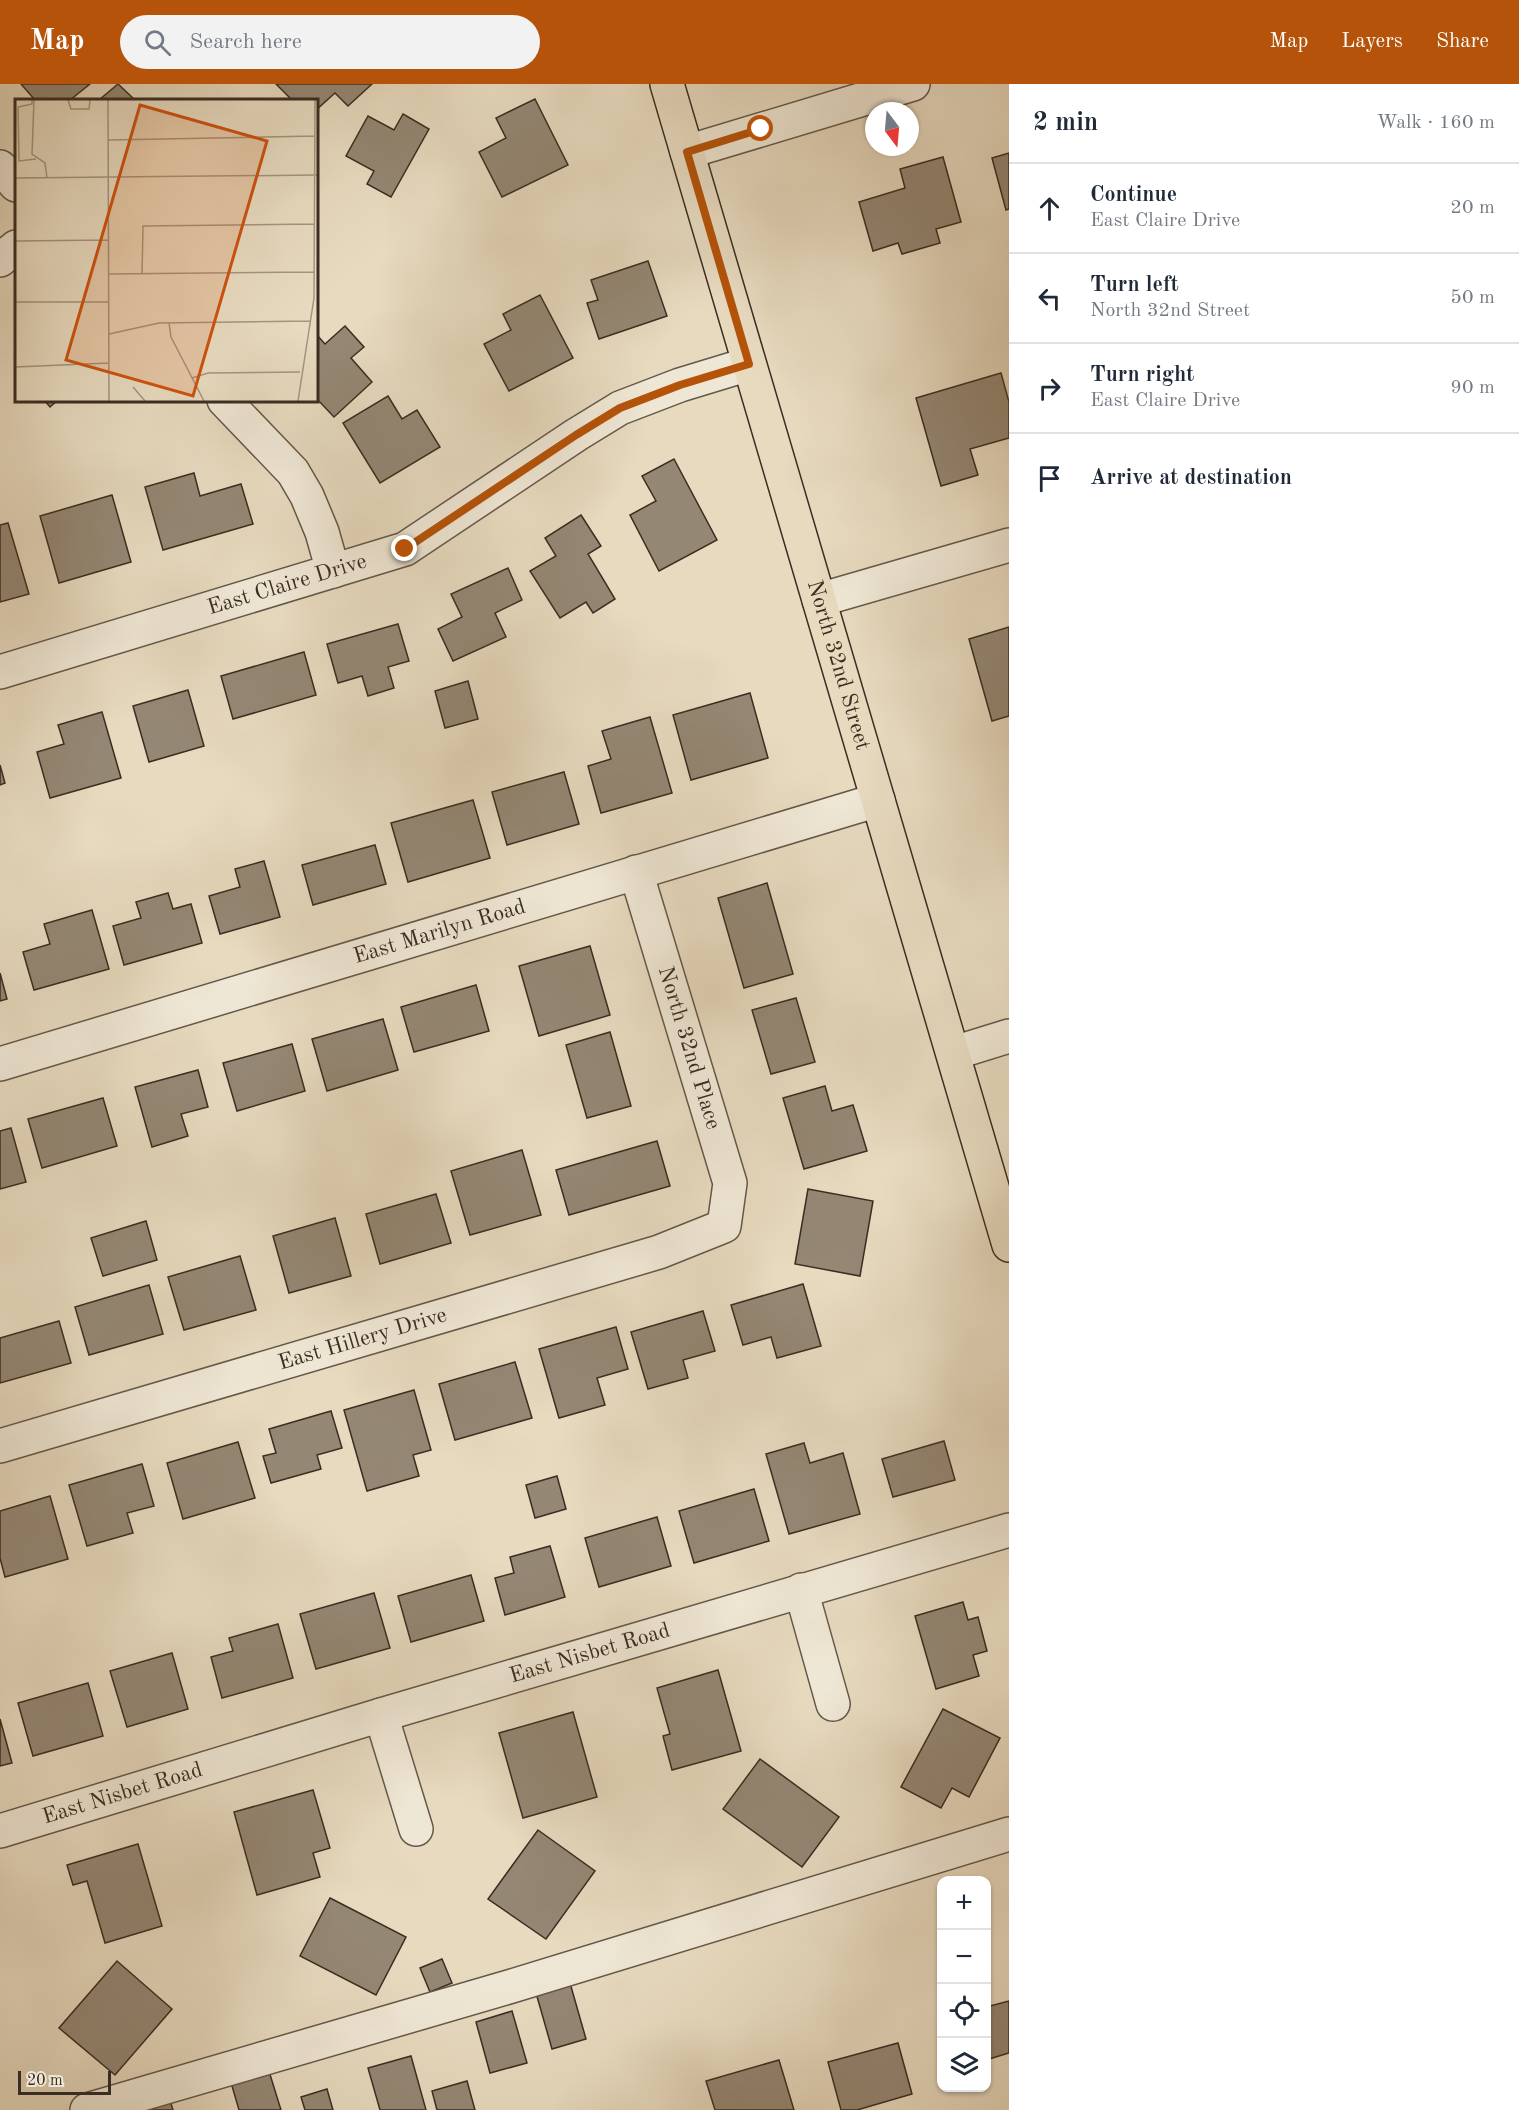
<!DOCTYPE html>
<meta charset="utf-8">
<style>
:root{--surface:#fff;--page:#f2f2f3;--text:#1f2937;--muted:#747a83;--line:#e0e1e3;--accent:#b45309}
body{margin:0;font-family:"Old Standard TT",serif;background:var(--page);color:var(--text)}
.controls{position:absolute;right:18px;bottom:18px;display:grid;overflow:hidden;border-radius:12px;box-shadow:0 2px 4px #0004}
.controls button{width:54px;height:54px;display:grid;place-items:center;padding:0;border:0;border-bottom:2px solid var(--line);background:var(--surface);color:var(--text);font:30px sans-serif}
.compass{position:absolute;left:865px;top:18px;width:54px;height:54px;border-radius:50%;background:var(--surface);box-shadow:0 2px 4px #0004;rotate:164deg}
.scale{position:absolute;left:18px;bottom:15px;width:93px;box-sizing:border-box;padding-left:6px;border:3px solid #3a2d22;border-top:0;font-size:16px;line-height:21px;white-space:nowrap;color:#3a2d22;-webkit-text-stroke:4px #efe7d5;paint-order:stroke}
.stop{position:absolute;width:18px;height:18px;margin:-14px;border:4px solid #b45309;border-radius:50%;background:#fff}
.stop.end{background:#b45309;border-color:#fff;box-shadow:0 2px 6px #0008}
.list{margin:0;padding:0;list-style:none}
h2{display:flex;justify-content:space-between;align-items:center;height:78px;margin:0;padding:0 24px;font-size:26px}
h2 small{font-size:20px;font-weight:400;color:var(--muted)}
.list li{display:grid;grid-template-columns:39px 1fr auto;gap:18px;align-items:center;box-sizing:border-box;height:90px;padding:0 24px;border-top:2px solid var(--line)}
.list b{display:block;font-size:22px;white-space:nowrap}
.list p{margin:0;font-size:20px;white-space:nowrap;color:var(--muted)}
.list em{font-size:20px;font-style:normal;color:var(--muted)}
.icon{flex:none;width:33px;height:33px;fill:none;stroke:currentColor;stroke-width:2;stroke-linecap:round;stroke-linejoin:round}
.map{position:relative;flex:none;width:1009px;height:2026px;overflow:hidden}
header{display:flex;align-items:center;gap:36px;box-sizing:border-box;height:84px;padding:0 30px;background:var(--accent);color:#fff}
header strong{font-size:28px}
nav{display:flex;gap:33px;margin-inline-start:auto;font-size:21px}
.search{width:420px;height:54px;background:var(--page);display:flex;align-items:center;gap:15px;box-sizing:border-box;padding:0 21px;border-radius:33px;color:var(--muted);font-size:22px}
main{display:flex}
aside{flex:1;background:var(--surface)}
.map>svg:first-child{display:block}
.building{fill:#948774;stroke:#3a2d22;stroke-width:1.5}
.lines{fill:none;stroke-linecap:round;stroke-linejoin:round}
.minor-casing{stroke:#655849;stroke-width:36}
.major-casing{stroke:#3a2d22;stroke-width:36}
.minor{stroke:#efe7d5;stroke-width:33}
.major{stroke:#e7dabf;stroke-width:33}
.route{stroke:#b45309;stroke-width:8}
.labels{text-anchor:middle;dominant-baseline:central;stroke-width:4.5;stroke-linejoin:round;paint-order:stroke}
.street-label{font-size:22px;fill:#3a2d22;stroke:#efe7d5}
.inset-road{fill:none;stroke:#a29580;stroke-width:1.5}
.view{fill:#ce520f;fill-opacity:0.15;stroke:#ce520f;stroke-width:3}
.inset-edge{fill:none;stroke:#3a2d22;stroke-width:3}
</style>
<header>
<strong>Map</strong>
<div class="search"><svg class="icon" aria-label="search" viewBox="0 0 24 24"><circle cx="10" cy="10" r="6"/><path d="M15 15l6 6"/></svg>Search here</div>
<nav><a>Map</a><a>Layers</a><a>Share</a></nav>
</header>
<main>
<div class="map">
<svg width="1009" height="2026" viewBox="0 0 1009 2026">
<rect width="100%" height="100%" fill="#e7dabf"/>
<filter id="stains"><feTurbulence type="fractalNoise" baseFrequency=".00333" numOctaves="4"/><feColorMatrix values="0 0 0 0 .2 0 0 0 0 .09 0 0 0 0 .02 0 0 0 .5 -.17"/></filter>
<radialGradient id="worn" r=".72"><stop offset=".6" stop-color="#630" stop-opacity="0"/><stop offset="1" stop-color="#630" stop-opacity=".3"/></radialGradient>
<!-- building -->
<g class="building">
<path d="M21,0H90L70,16H35Z"/>
<path d="M118,0L135,16H99Z"/>
<path d="M276,0H372L348,22L335,9L316,26V16H292Z"/>
<path d="M535,15L568,81L502,113L479,68L506,54L496,34Z"/>
<path d="M403,30L429,45L391,113L367,100L374,87L346,72L368,32L394,46Z"/>
<path d="M1009,69V125L1006,126L992,74Z"/>
<path d="M943,73L961,138L936,145L940,159L902,170L898,159L873,167L859,118L905,104L900,85Z"/>
<path d="M648,177L667,232L599,255L587,219L598,216L591,196Z"/>
<path d="M540,211L573,274L509,307L484,260L511,246L503,230Z"/>
<path d="M345,242L364,263L351,274L372,298L334,333L316,314V250L325,260Z"/>
<path d="M1001,289L1009,318V354L970,365L978,391L941,402L916,314Z"/>
<path d="M388,312L402,335L417,326L440,363L380,399L343,339Z"/>
<path d="M44,316H58L50,323Z"/>
<path d="M674,375L717,456L659,487L630,431L656,417L642,392Z"/>
<path d="M194,389L200,412L241,400L253,440L163,466L145,403Z"/>
<path d="M112,411L131,478L59,499L40,432Z"/>
<path d="M581,431L601,462L588,470L615,515L593,529L586,518L560,534L530,487L556,472L545,454Z"/>
<path d="M8,439L29,510L0,518V441Z"/>
<path d="M508,484L522,516L495,529L506,553L453,577L438,545L462,533L451,510Z"/>
<path d="M398,540L409,577L388,583L394,604L368,612L362,592L338,599L327,560Z"/>
<path d="M1009,543V632L992,637L969,555Z"/>
<path d="M304,568L316,611L233,635L221,592Z"/>
<path d="M468,597L478,635L445,644L435,607Z"/>
<path d="M188,606L204,662L149,678L133,622Z"/>
<path d="M750,609L768,674L691,696L673,631Z"/>
<path d="M102,628L121,694L50,714L37,668L64,660L58,641Z"/>
<path d="M650,633L672,709L601,729L588,682L611,675L602,647Z"/>
<path d="M0,681L5,699L0,701Z"/>
<path d="M564,688L579,740L507,761L492,708Z"/>
<path d="M473,716L490,774L408,798L391,739Z"/>
<path d="M375,761L386,800L313,821L302,781Z"/>
<path d="M264,777L280,833L220,850L209,812L240,803L235,785Z"/>
<path d="M767,799L793,890L744,904L718,814Z"/>
<path d="M168,809L173,825L191,820L202,859L124,881L113,842L141,834L136,818Z"/>
<path d="M92,826L109,885L34,906L23,868L50,860L44,840Z"/>
<path d="M590,862L610,931L539,952L519,882Z"/>
<path d="M0,889L7,915L0,917Z"/>
<path d="M476,901L489,947L414,968L401,923Z"/>
<path d="M796,914L815,978L771,990L752,926Z"/>
<path d="M383,935L398,986L327,1007L312,955Z"/>
<path d="M610,948L631,1022L587,1034L566,961Z"/>
<path d="M292,960L305,1007L237,1027L223,979Z"/>
<path d="M198,986L208,1023L181,1030L188,1052L152,1063L135,1003Z"/>
<path d="M825,1002L832,1027L853,1021L867,1067L804,1085L783,1014Z"/>
<path d="M103,1014L117,1062L42,1084L28,1035Z"/>
<path d="M11,1044L26,1098L0,1105V1047Z"/>
<path d="M657,1057L670,1102L569,1131L556,1086Z"/>
<path d="M522,1066L541,1131L470,1151L451,1087Z"/>
<path d="M808,1105L873,1117L860,1192L795,1180Z"/>
<path d="M436,1110L451,1159L380,1180L366,1130Z"/>
<path d="M335,1134L351,1192L289,1209L273,1152Z"/>
<path d="M146,1137L157,1176L103,1192L91,1154Z"/>
<path d="M240,1172L256,1226L184,1246L168,1193Z"/>
<path d="M803,1200L821,1262L777,1274L771,1253L743,1261L731,1221Z"/>
<path d="M149,1201L163,1250L89,1271L75,1223Z"/>
<path d="M703,1227L715,1267L683,1276L688,1294L648,1305L631,1248Z"/>
<path d="M59,1237L71,1279L0,1299V1254Z"/>
<path d="M616,1243L628,1285L597,1294L605,1321L559,1334L539,1265Z"/>
<path d="M515,1278L532,1334L455,1356L439,1300Z"/>
<path d="M414,1306L431,1366L413,1371L419,1392L367,1407L344,1326Z"/>
<path d="M331,1327L342,1364L317,1371L321,1385L271,1399L263,1372L276,1369L269,1345Z"/>
<path d="M944,1357L955,1396L893,1413L882,1375Z"/>
<path d="M238,1358L255,1414L183,1435L167,1379Z"/>
<path d="M804,1359L810,1379L843,1369L860,1430L789,1450L766,1370Z"/>
<path d="M142,1380L154,1422L127,1429L133,1449L87,1462L69,1401Z"/>
<path d="M557,1392L566,1425L535,1434L526,1401Z"/>
<path d="M754,1405L769,1457L694,1479L679,1427Z"/>
<path d="M50,1412L68,1475L5,1493L0,1474V1427Z"/>
<path d="M657,1433L671,1482L599,1503L585,1454Z"/>
<path d="M550,1462L565,1513L505,1531L495,1494L514,1489L510,1473Z"/>
<path d="M471,1491L484,1537L411,1558L398,1512Z"/>
<path d="M374,1509L390,1564L316,1585L300,1530Z"/>
<path d="M963,1518L968,1536L978,1533L987,1567L973,1571L979,1592L936,1605L915,1532Z"/>
<path d="M278,1540L293,1594L222,1614L211,1573L233,1567L229,1554Z"/>
<path d="M172,1569L188,1625L127,1643L110,1587Z"/>
<path d="M718,1586L741,1667L672,1686L663,1652L670,1650L657,1604Z"/>
<path d="M88,1599L103,1652L33,1672L18,1619Z"/>
<path d="M943,1625L1000,1654L969,1713L952,1704L941,1724L901,1703Z"/>
<path d="M573,1628L597,1713L523,1734L499,1649Z"/>
<path d="M0,1635L12,1679L0,1682Z"/>
<path d="M760,1675L839,1733L802,1783L723,1725Z"/>
<path d="M313,1706L330,1764L313,1769L320,1793L257,1811L234,1728Z"/>
<path d="M538,1746L595,1787L546,1855L488,1815Z"/>
<path d="M138,1760L162,1842L105,1859L87,1797L73,1801L67,1781Z"/>
<path d="M330,1814L406,1853L376,1911L300,1872Z"/>
<path d="M442,1875L452,1899L430,1908L420,1884Z"/>
<path d="M117,1877L172,1925L115,1991L59,1944Z"/>
<path d="M570,1899L586,1955L552,1965L536,1909Z"/>
<path d="M1009,1917V1969L986,1976V1923Z"/>
<path d="M512,1927L527,1979L490,1989L476,1938Z"/>
<path d="M898,1959L912,2010L857,2026H841L828,1978Z"/>
<path d="M411,1972L426,2026H380L368,1984Z"/>
<path d="M779,1976L794,2026H715L706,1997Z"/>
<path d="M268,1984L281,2026H239L230,1995Z"/>
<path d="M467,1997L475,2026H437L432,2007Z"/>
<path d="M327,2005L333,2026H305L301,2013Z"/>
<path d="M168,2010L173,2026H121Z"/>
</g>
<g class="lines">
<!-- minor casing -->
<g class="minor-casing">
<g id="minor">
<path d="M687,68L913,0"/>
<path d="M0,83L16,101"/>
<path d="M0,176L16,163"/>
<path d="M224,316L293,388L307,412L322,448L333,487"/>
<path d="M819,516L1009,461"/>
<path id="s1" d="M0,588L405,465L576,351L620,324L680,301L749,280"/>
<path d="M954,969L1009,952"/>
<path id="s2" d="M0,980L878,716"/>
<path id="s3" d="M0,1362L659,1168L724,1142L730,1099L636,788"/>
<path d="M801,1506L833,1620"/>
<path d="M381,1631L416,1745"/>
<path id="s4" d="M0,1747L381,1631L1009,1446"/>
<path d="M87,2026L512,1902L1009,1750"/>
</g>
</g>
<!-- major casing -->
<g class="major-casing">
<g id="major">
<path id="s5" d="M667,0L1009,1161"/>
</g>
</g>
<!-- minor -->
<use href="#minor" class="minor"/>
<!-- major -->
<use href="#major" class="major"/>
</g>
<g class="lines">
<!-- route -->
<path class="route" d="M405,465L576,351L620,324L680,301L749,280L687,68L761,45"/>
</g>
<g class="labels">
<!-- street labels -->
<g class="street-label">
<text stroke="none"><textPath href="#s1" startOffset="300">East Claire Drive</textPath></text>
<text stroke="none"><textPath href="#s5" startOffset="606">North 32nd Street</textPath></text>
<text stroke="none"><textPath href="#s2" startOffset="459">East Marilyn Road</textPath></text>
<text transform="translate(689 964) rotate(73)">North 32nd Place</text>
<text stroke="none"><textPath href="#s3" startOffset="378">East Hillery Drive</textPath></text>
<text stroke="none"><textPath href="#s4" startOffset="616">East Nisbet Road</textPath></text>
<text stroke="none"><textPath href="#s4" startOffset="128">East Nisbet Road</textPath></text>
</g>
</g>
<!-- overview -->
<g transform="translate(15 15)">
<rect width="303" height="303" fill="#e7dabf"/>
<path class="inset-road" d="M17,1V5L3,8L4,62L21,60M19,1L17,55L30,64L32,79M53,1L56,10H74L75,1M93,1L94,302M93,41L300,37M0,79L302,76M0,142L93,141M94,175L299,173M127,175L128,127L299,125M0,203H94M154,224L156,238L189,302M94,235L144,224L295,222M0,268L94,264M177,279L193,274L285,273M118,288L130,302M283,302L299,199L300,1"/>
<path class="view" d="M125,6L252,42L178,297L51,261Z"/>
<rect width="303" height="303" class="inset-edge"/>
</g>
<rect width="100%" height="100%" filter="url(#stains)"/>
<rect width="100%" height="100%" fill="url(#worn)"/>
</svg>
<div class="controls">
<button>+</button>
<button>−</button>
<button><svg class="icon" aria-label="locate" viewBox="0 0 24 24"><circle cx="12" cy="12" r="6"/><path d="M12 2v4M12 18v4M2 12h4M18 12h4"/></svg></button>
<button><svg class="icon" aria-label="layers" viewBox="0 0 24 24"><path d="M12 4l9 5-9 5-9-5zM3 14l9 5 9-5"/></svg></button>
</div>
<svg class="compass" viewBox="-18 -18 36 36"><path d="M0-13l5 13h-10z" fill="#e53935"/><path d="M0 13l5-13h-10z" fill="#747a83"/></svg>
<div class="scale">20 m</div>
<div class="stop" style="left:761px;top:45px"></div>
<div class="stop end" style="left:405px;top:465px"></div>
</div>
<aside>
<h2>2 min<small>Walk · 160 m</small></h2>
<ul class="list">
<li><svg class="icon" aria-label="ahead" viewBox="0 0 24 24"><path d="M12 20V5M6 11l6-6 6 6"/></svg><div><b>Continue</b><p>East Claire Drive</p></div><em>20 m</em></li>
<li><svg class="icon" aria-label="left" viewBox="0 0 24 24"><path d="M17 20v-9H6M10 6l-5 5 5 5"/></svg><div><b>Turn left</b><p>North 32nd Street</p></div><em>50 m</em></li>
<li><svg class="icon" aria-label="right" viewBox="0 0 24 24"><path d="M7 20v-9h11M14 6l5 5-5 5"/></svg><div><b>Turn right</b><p>East Claire Drive</p></div><em>90 m</em></li>
<li><svg class="icon" aria-label="arrive" viewBox="0 0 24 24"><path d="M6 21V4h12l-3 4 3 4H6"/></svg><div><b>Arrive at destination</b></div></li>
</ul>
</aside>
</main>
